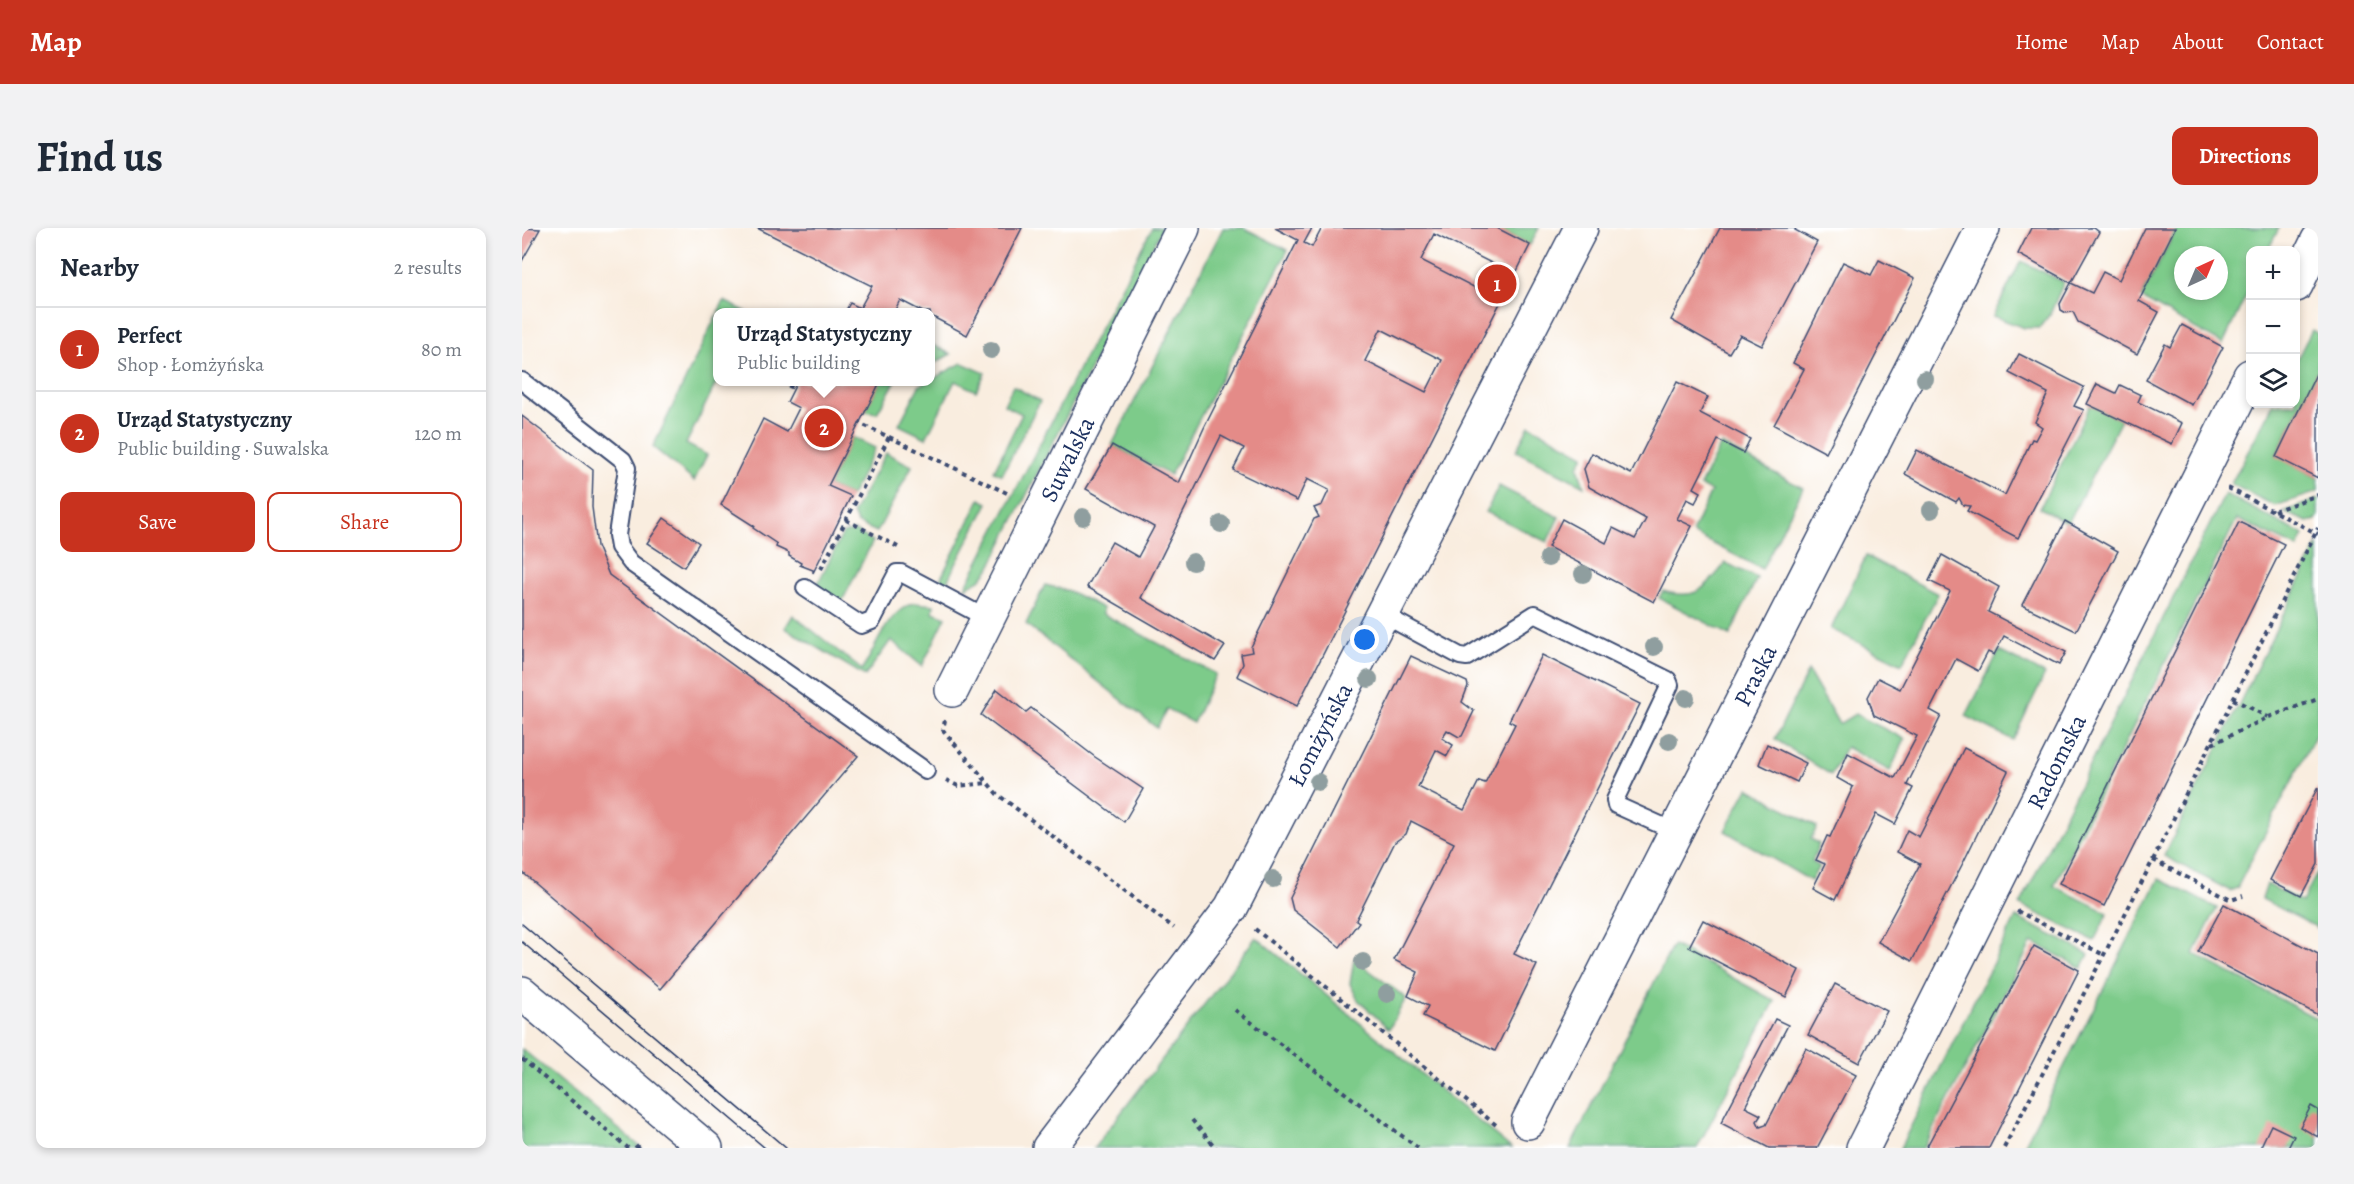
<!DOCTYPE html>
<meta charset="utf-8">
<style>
:root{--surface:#fff;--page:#f2f2f3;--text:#1f2937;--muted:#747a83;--line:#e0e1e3;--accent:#c8321e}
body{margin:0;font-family:Alegreya,serif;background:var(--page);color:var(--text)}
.controls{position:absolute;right:18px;top:18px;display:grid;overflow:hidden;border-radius:12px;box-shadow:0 3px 9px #0003}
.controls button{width:54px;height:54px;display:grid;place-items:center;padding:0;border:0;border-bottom:2px solid var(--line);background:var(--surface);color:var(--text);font:30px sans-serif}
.compass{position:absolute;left:1652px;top:18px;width:54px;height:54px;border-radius:50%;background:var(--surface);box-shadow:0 3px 9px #0003;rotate:44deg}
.you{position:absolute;left:843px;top:412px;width:21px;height:21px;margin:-15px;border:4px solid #fff;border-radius:50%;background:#1a73e8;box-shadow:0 0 0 9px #1a73e833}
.badge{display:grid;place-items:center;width:39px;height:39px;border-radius:50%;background:var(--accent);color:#fff;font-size:20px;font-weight:700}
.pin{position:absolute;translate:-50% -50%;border:3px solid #fff;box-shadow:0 2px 6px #0006}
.popup{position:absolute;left:191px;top:80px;width:222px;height:78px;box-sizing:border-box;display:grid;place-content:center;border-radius:12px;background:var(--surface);filter:drop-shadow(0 2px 4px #0005);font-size:20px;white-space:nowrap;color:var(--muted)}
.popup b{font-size:22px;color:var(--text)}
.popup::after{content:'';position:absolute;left:50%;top:100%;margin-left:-12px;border:12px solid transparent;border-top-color:var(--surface)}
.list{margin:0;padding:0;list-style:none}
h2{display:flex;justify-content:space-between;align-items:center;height:78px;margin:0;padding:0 24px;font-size:26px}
h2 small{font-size:20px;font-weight:400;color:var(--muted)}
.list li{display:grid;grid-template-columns:39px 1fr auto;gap:18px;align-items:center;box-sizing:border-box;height:84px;padding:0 24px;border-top:2px solid var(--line)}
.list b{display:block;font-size:22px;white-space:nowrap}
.list p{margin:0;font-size:20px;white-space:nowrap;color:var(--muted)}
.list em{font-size:20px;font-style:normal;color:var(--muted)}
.actions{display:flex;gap:12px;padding:18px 24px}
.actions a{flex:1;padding:14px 0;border:2px solid var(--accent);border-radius:12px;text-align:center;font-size:21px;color:var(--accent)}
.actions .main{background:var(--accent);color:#fff}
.icon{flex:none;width:33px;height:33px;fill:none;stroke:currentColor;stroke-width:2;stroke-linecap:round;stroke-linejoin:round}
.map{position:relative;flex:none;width:1796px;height:920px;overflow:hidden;border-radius:12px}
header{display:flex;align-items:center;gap:36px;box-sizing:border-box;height:84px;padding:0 30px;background:var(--accent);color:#fff}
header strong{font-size:28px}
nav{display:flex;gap:33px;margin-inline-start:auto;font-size:21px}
.intro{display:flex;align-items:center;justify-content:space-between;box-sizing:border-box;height:144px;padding:0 36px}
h1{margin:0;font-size:42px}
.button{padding:15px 27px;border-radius:12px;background:var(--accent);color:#fff;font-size:21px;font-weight:700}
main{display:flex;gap:36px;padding:0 36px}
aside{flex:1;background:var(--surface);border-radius:12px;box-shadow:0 3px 9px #0003}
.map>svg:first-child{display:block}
.green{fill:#7dcb8a;stroke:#4c7d74;stroke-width:1.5;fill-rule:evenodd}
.building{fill:#e48b88;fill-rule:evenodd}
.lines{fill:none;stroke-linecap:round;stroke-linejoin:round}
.lane-casing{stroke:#3c4c71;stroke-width:20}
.street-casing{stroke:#3c4c71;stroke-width:36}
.secondary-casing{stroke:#3c4c71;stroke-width:36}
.path{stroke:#3c4c71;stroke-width:4;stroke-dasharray:4.5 4.5;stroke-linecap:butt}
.lane{stroke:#fff;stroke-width:16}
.street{stroke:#fff;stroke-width:33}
.secondary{stroke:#fff;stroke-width:33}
.tram{stroke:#1b2f5e;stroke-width:1.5}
.tree{fill:#8f9e9f}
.labels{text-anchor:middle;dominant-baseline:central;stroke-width:4.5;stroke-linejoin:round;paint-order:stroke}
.street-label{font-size:24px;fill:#1b2f5e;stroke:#fff}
</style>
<header>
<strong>Map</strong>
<nav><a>Home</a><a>Map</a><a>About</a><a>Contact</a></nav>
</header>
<div class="intro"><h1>Find us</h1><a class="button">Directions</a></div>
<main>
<aside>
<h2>Nearby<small>2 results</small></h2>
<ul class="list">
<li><span class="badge">1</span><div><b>Perfect</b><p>Shop · Łomżyńska</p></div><em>80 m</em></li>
<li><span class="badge">2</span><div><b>Urząd Statystyczny</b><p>Public building · Suwalska</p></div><em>120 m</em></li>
</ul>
<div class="actions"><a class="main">Save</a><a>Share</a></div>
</aside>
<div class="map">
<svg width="1796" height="920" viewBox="0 0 1796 920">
<rect width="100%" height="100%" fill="#fff"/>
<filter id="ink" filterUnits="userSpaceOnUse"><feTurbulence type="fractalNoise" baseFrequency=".0167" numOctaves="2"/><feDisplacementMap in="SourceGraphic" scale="12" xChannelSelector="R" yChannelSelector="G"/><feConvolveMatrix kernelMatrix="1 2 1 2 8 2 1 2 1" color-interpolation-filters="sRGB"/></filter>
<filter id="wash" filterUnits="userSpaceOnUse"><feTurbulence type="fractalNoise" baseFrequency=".008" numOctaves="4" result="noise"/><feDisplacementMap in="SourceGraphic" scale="24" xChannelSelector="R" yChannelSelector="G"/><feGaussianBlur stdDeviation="1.35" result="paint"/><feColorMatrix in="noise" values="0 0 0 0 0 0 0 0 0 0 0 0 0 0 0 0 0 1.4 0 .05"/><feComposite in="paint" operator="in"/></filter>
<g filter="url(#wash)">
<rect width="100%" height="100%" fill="#f9eddf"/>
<!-- green -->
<g class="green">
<path d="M630,0H640L467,341L458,352L443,360Z"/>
<path d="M701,0H722L766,22L648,247L590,217Z"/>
<path d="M975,0H1017L1008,17Z"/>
<path d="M1655,0H1757L1746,22H1728V59L1701,116L1619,70ZM1661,27H1697V63H1661Z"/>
<path d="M1499,33L1542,54L1528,86L1517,100H1502L1471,88Z"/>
<path d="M202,73L225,84H196Z"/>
<path d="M195,86V153L164,216L185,227L172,253L131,219Z"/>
<path d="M1790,102L1796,106V142L1754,228L1796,250V264L1753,278L1709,256L1751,176H1774V133Z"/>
<path d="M409,116L429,126L409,137Z"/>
<path d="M440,135L463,145L454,163L433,153L404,210L377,197L397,158Z"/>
<path d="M358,154H373L355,185L343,183Z"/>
<path d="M491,158L518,173L480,247L472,243L500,186L482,177Z"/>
<path d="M1568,177L1599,192L1546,295L1518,280Z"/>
<path d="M1007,197L1062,227L1056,239L1062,258L994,223Z"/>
<path d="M330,209L353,220L329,268L306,258Z"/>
<path d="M1199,216L1281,260L1240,341L1170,305L1189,263L1178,258Z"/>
<path d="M364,225L390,238L355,304L335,295L331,285Z"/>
<path d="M977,258L1037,289L1025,314L964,284Z"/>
<path d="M1703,266L1782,307L1776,320L1715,291L1532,658L1586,685L1572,713L1498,677Z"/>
<path d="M458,271L466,275L423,357L417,354Z"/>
<path d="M1796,271V288L1794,292L1786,294L1761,284Z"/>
<path d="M333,303L351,313L318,377L294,359L321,305Z"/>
<path d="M1796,316V502L1715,660L1708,663L1642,628Z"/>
<path d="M1344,328L1416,366L1380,436L1309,401Z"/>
<path d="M1204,335L1235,350L1208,407L1137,370L1141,363C1176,373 1182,360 1204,335Z"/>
<path d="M523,357L547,363L581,380V386L694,446L671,495L645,481L635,500L504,396Z"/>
<path d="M392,375L412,377L411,384L424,389L400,438L369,412L343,448L263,400L271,387L340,442C354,420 365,383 392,375Z"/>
<path d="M1477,423L1523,446L1491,512L1444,488Z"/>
<path d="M1286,443L1317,496L1333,486L1383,511L1368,543L1324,519L1309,547L1253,511Z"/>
<path d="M1226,560L1295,599L1289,611L1297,616L1290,634L1297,638L1289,653L1203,603Z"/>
<path d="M1796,643V700L1740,671L1745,656L1780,674Z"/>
<path d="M1637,651L1695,680L1672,726L1796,791V920H1501Z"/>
<path d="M1494,689L1567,726L1560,740L1510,714L1401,920H1378Z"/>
<path d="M734,709L989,920H572Z"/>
<path d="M1151,717L1253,773L1175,920H1048Z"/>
<path d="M832,731L884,770L867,801L836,772L828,756Z"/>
<path d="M0,821L116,917L119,920H0Z"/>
</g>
<g id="blocks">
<!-- building -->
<g class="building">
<path d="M0,0L18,1L0,33Z"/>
<path d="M235,0H500L445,107L409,88L408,84H401L378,72L372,84H323L328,75L338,80L350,58Z"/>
<path d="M753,0H790L782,15L790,19L800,0H975L1008,17L993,47L912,6L899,32L979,73L775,478L715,448L721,436L719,426L730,424L729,419L792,291L797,289L792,280L800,277L807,262L785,251L775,273L711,242L722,220L699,208L619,370L703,418L693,433L565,359L590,314L616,329L632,299L564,261L590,217L657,255L682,200L776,12ZM859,101L920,132L904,164L843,133Z"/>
<path d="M1198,0H1274L1273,2L1295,14L1240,118L1218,107L1207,125L1149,92Z"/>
<path d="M1509,0H1572L1577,4L1549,55L1496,26Z"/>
<path d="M1623,0H1653L1617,73L1637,84L1615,126L1556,94L1551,84L1544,85L1539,82L1538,76L1549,55L1570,65L1581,44L1597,52Z"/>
<path d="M1357,32L1393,50L1304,225L1252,197L1282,141L1271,135L1321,34L1349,47Z"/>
<path d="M1660,97L1701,119L1670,177L1624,152L1643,116L1648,119Z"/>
<path d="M1497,126L1562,159L1552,178L1562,182L1496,310L1445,283L1448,278L1441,277L1437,270L1434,274L1383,246L1395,222L1483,267L1510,211L1513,212L1520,199L1513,194L1526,165L1487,145Z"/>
<path d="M1796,142V250L1754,229Z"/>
<path d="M275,154H358L306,258L329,268L291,345V342L278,337L279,335L267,328V325L254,319L255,316L231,300L232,298L199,277L241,191L265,204L277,180L265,174Z"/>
<path d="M1155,154L1186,169L1178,185L1228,211L1221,225L1196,212L1172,260L1179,264L1173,275L1165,271L1155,291L1170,298L1132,374L1026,319L1040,291L1084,315L1091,300L1113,311L1124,291L1067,259L1062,241L1070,225L1109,246Z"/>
<path d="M1575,156L1594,165L1598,157L1619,167L1616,174L1660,195L1650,216L1565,176Z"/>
<path d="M0,188L71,242L70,279L75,318L87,347L336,528L138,761L0,644Z"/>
<path d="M142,290L177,315L162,339L125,315Z"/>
<path d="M1543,293L1596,323L1554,403L1500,377Z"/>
<path d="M1717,294L1762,316L1582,678L1537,656Z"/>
<path d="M1420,327L1477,359L1466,384L1544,424L1537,437L1482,408L1472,427L1466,424L1456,443L1434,431L1408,482L1419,488L1385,557L1391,560L1373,596L1354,586L1313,672L1291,660L1303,636L1294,632L1305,608L1308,609L1331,559L1315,550L1326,525L1373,550L1395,508L1352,487L1346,469L1356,450L1378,461L1428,363L1407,353Z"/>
<path d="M1020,427L1118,476L992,726L1015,737L973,823L901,788L906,778L886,768L896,744L872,732L932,615L889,593L884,606L873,614L834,692L837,694L818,719L771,682L768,670L889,428L945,454L946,458L940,474L952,483L940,508L937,509L925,502L920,510L931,517L925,528L914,522L896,559L942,582L957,553L963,555L993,496L987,493Z"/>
<path d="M475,461L504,484L509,480L573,529L621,561L602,594L459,487Z"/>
<path d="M1245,516L1284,535L1275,554L1237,536Z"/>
<path d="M1442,520L1486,543L1442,633L1390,733L1356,714L1398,636L1375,624L1385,602L1397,609Z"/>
<path d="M1796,559V636L1779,668L1748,652Z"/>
<path d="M1702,676L1796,726V787L1676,724Z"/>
<path d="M1181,692L1277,742L1264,769L1167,719Z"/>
<path d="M1512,718L1557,742L1467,920H1404Z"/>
<path d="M1313,756L1365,783L1337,835L1286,807Z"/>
<path d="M1253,791L1266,797L1223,879L1239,887L1235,893L1238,899L1244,897L1284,820L1334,847L1295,920H1247L1199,895Z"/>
<path d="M1789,878L1796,882V909L1778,899Z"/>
<path d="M1749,897L1772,908L1766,920H1738Z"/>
</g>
</g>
</g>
<g filter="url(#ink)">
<use href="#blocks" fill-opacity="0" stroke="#3c4c71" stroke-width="1.5"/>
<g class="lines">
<!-- lane casing -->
<g class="lane-casing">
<g id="lane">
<path d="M0,153L101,232L105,240L95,307L97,319L109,335L404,543"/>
<path d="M283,360L339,397L350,393L375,345H379L466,391"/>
<path d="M860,386L938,428L945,429L1013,386L1146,452L1148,457L1093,572L1094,577L1154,604"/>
</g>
</g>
<!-- street casing -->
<g class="street-casing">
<g id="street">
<path d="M1774,57L1796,12"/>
<path id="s1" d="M430,462L661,0"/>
<path id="s2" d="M1006,894L1461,0"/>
<path id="s3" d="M527,920L709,680L1059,0"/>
<path id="s4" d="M1341,920L1728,148"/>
</g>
</g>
<!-- secondary casing -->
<g class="secondary-casing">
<path id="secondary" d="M0,765L184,920"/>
</g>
<!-- path -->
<g class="path">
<path d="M258,154L272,160"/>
<path d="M367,209L485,265"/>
<path d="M1706,260L1796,306"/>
<path d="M1752,283L1796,267"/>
<path d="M324,292L376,319"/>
<path d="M299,341L367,209L337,195"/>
<path d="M1711,471L1746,489"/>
<path d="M423,492L421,502L475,566L652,700"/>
<path d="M1690,516L1747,489L1796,471"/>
<path d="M424,552L436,558L466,555"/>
<path d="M1631,632L1709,672L1721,668"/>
<path d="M1495,683L1582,727"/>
<path d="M733,701L974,897"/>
<path d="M713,782L896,920"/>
<path d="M0,831L106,920"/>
<path d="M670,892L694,920"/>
<path d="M113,920L119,915"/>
<path d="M1482,920L1631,632L1796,300"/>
</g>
<!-- lane -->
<use href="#lane" class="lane"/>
<!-- street -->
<use href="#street" class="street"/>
<!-- secondary -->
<use href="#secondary" class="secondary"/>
<!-- tram -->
<g class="tram">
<path d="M0,696L264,920"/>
<path d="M0,714L243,920"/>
</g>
</g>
<!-- trees -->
<g class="tree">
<circle cx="469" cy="122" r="9"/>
<circle cx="1403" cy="151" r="9"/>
<circle cx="1409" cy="282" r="9"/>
<circle cx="561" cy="289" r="9"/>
<circle cx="699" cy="296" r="9"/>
<circle cx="1026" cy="330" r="9"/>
<circle cx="671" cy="334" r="9"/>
<circle cx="1061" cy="346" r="9"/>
<circle cx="1132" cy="419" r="9"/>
<circle cx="847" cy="451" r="9"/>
<circle cx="1164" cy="470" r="9"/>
<circle cx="1147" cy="513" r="9"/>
<circle cx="796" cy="554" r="9"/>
<circle cx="751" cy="651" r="9"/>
<circle cx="841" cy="734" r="9"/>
<circle cx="865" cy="766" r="9"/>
</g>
</g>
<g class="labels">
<!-- street labels -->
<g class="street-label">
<text stroke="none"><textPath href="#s1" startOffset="258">Suwalska</textPath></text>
<text stroke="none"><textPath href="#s2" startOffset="501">Praska</textPath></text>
<text stroke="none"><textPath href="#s3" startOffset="496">Łomżyńska</textPath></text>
<text stroke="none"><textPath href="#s4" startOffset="432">Radomska</textPath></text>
</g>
</g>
</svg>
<div class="controls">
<button>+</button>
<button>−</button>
<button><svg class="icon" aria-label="layers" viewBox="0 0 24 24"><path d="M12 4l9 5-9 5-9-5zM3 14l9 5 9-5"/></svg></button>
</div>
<svg class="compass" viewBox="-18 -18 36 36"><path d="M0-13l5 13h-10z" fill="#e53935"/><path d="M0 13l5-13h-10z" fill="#747a83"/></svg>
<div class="you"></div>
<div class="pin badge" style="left:975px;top:56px">1</div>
<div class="pin badge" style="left:302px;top:200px">2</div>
<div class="popup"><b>Urząd Statystyczny</b>Public building</div>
</div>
</main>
